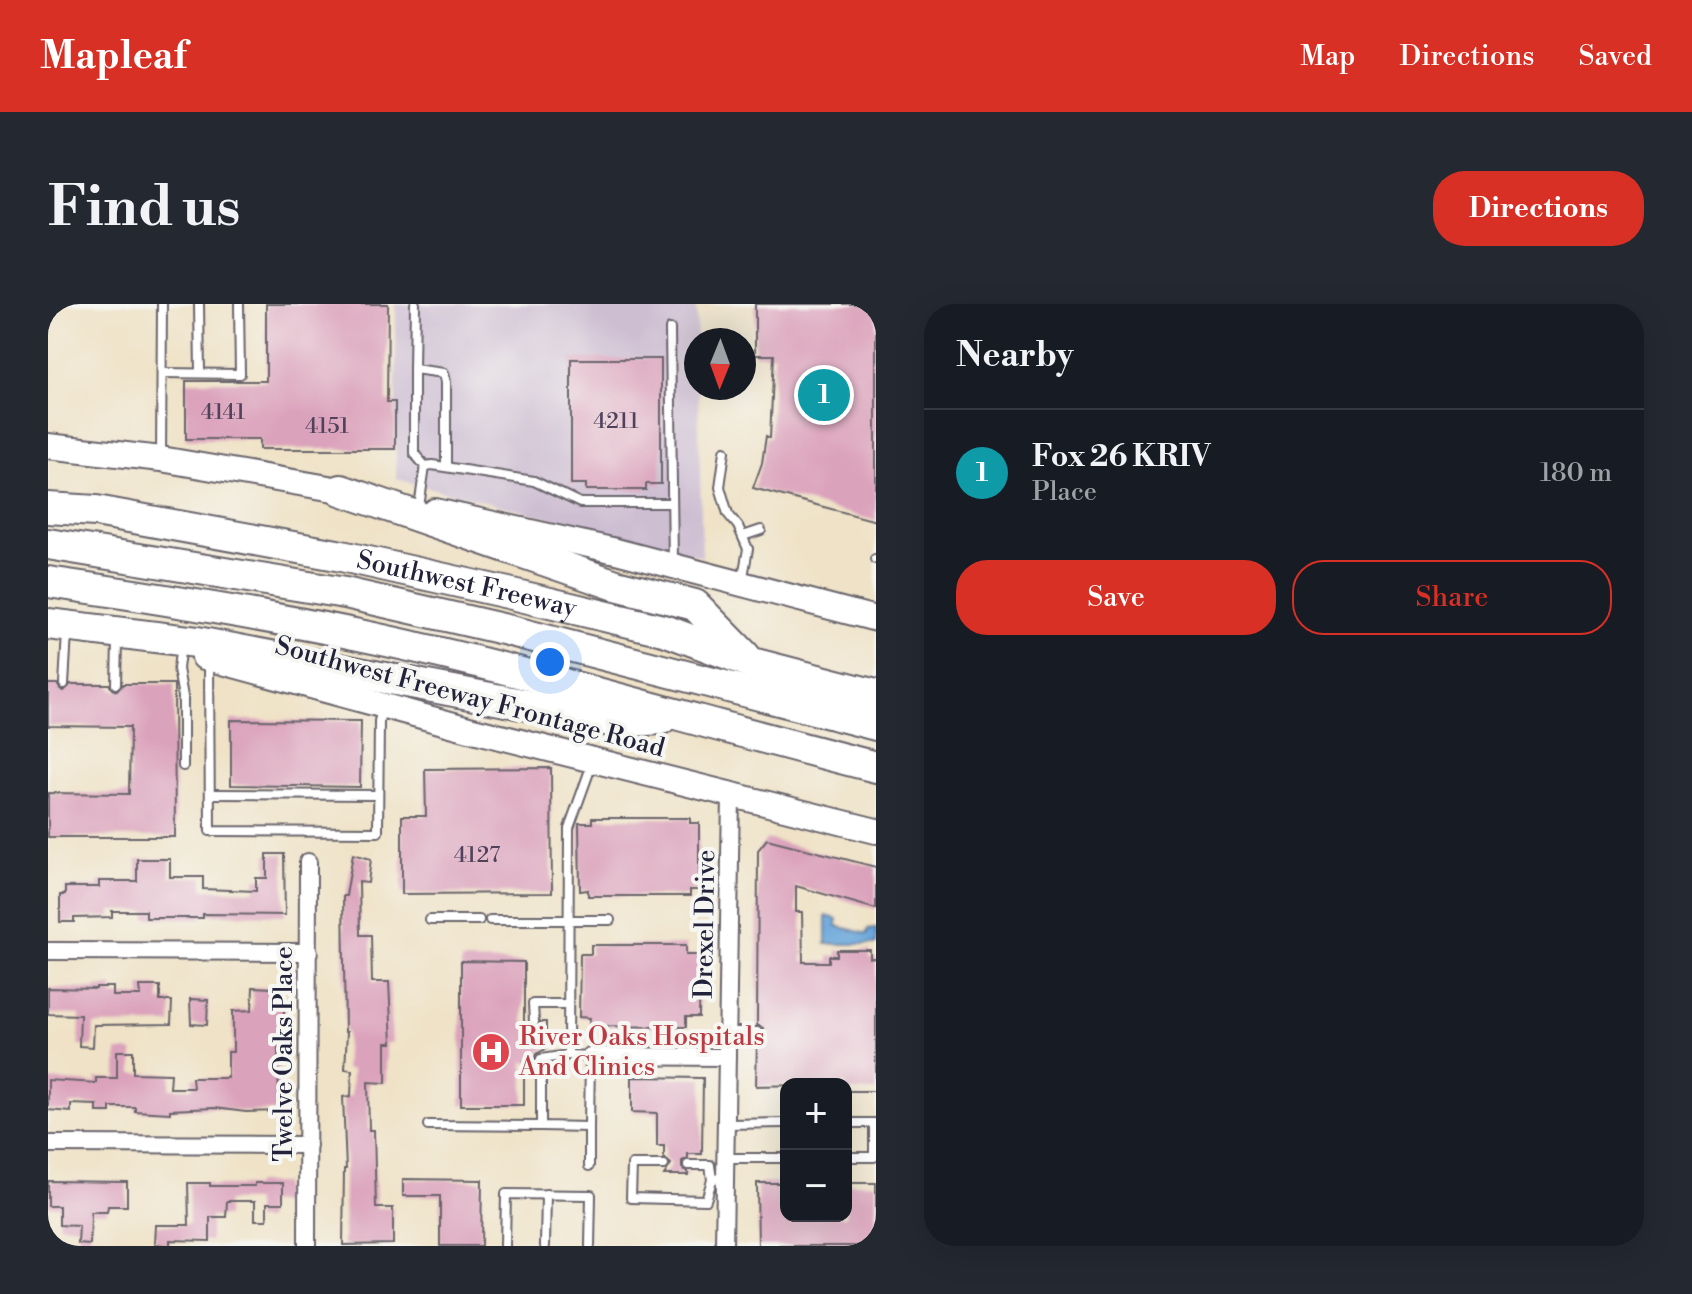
<!DOCTYPE html>
<meta charset="utf-8">
<style>
:root{--surface:#171b24;--page:#242831;--text:#f1f3f6;--muted:#9ea1a6;--line:#363941;--accent:#d93025}
body{margin:0;font-family:"Libre Bodoni",serif;background:var(--page);color:var(--text)}
.controls{position:absolute;right:24px;bottom:24px;display:grid;overflow:hidden;border-radius:16px;box-shadow:0 8px 32px #0002}
.controls button{width:72px;height:72px;display:grid;place-items:center;padding:0;border:0;border-bottom:2px solid var(--line);background:var(--surface);color:var(--text);font:40px sans-serif}
.compass{position:absolute;left:636px;top:24px;width:72px;height:72px;border-radius:50%;background:var(--surface);box-shadow:0 8px 32px #0002;rotate:181deg}
.you{position:absolute;left:502px;top:358px;width:28px;height:28px;margin:-20px;border:6px solid #fff;border-radius:50%;background:#1a73e8;box-shadow:0 0 0 12px #1a73e833}
.badge{display:grid;place-items:center;width:52px;height:52px;border-radius:50%;background:var(--accent);color:#fff;font-size:26px;font-weight:700}
.pin{position:absolute;translate:-50% -50%;border:4px solid #fff;box-shadow:0 2px 8px #0006}
.list{margin:0;padding:0;list-style:none}
h2{display:flex;justify-content:space-between;align-items:center;height:104px;margin:0;padding:0 32px;font-size:34px}
h2 small{font-size:26px;font-weight:400;color:var(--muted)}
.list li{display:grid;grid-template-columns:52px 1fr auto;gap:24px;align-items:center;box-sizing:border-box;height:128px;padding:0 32px;border-top:2px solid var(--line)}
.list b{display:block;font-size:30px;white-space:nowrap}
.list p{margin:0;font-size:26px;white-space:nowrap;color:var(--muted)}
.list em{font-size:26px;font-style:normal;color:var(--muted)}
.actions{display:flex;gap:16px;padding:24px 32px}
.actions a{flex:1;padding:18px 0;border:2px solid var(--accent);border-radius:32px;text-align:center;font-size:28px;color:var(--accent)}
.actions .main{background:var(--accent);color:#fff}
.map{position:relative;flex:none;width:828px;height:942px;overflow:hidden;border-radius:32px}
header{display:flex;align-items:center;gap:48px;box-sizing:border-box;height:112px;padding:0 40px;background:var(--accent);color:#fff}
header strong{font-size:38px}
nav{display:flex;gap:44px;margin-inline-start:auto;font-size:28px}
.intro{display:flex;align-items:center;justify-content:space-between;box-sizing:border-box;height:192px;padding:0 48px}
h1{margin:0;font-size:56px}
.button{padding:20px 36px;border-radius:32px;background:var(--accent);color:#fff;font-size:28px;font-weight:700}
main{display:flex;gap:48px;padding:0 48px}
aside{flex:1;background:var(--surface);border-radius:32px;box-shadow:0 8px 32px #0002}
.map>svg:first-child{display:block}
.industrial{fill:#cebed2}
.water{fill:#69a6da;stroke:#46648a;stroke-width:2}
.building{fill:#dba2bb}
.lines{fill:none;stroke-linecap:round;stroke-linejoin:round}
.lane-casing{stroke:#6a656c;stroke-width:12}
.street-casing{stroke:#6a656c;stroke-width:20}
.secondary-casing{stroke:#6a656c;stroke-width:28}
.highway-casing{stroke:#6a656c;stroke-width:34}
.lane{stroke:#fff;stroke-width:8}
.street{stroke:#fff;stroke-width:16}
.secondary{stroke:#fff;stroke-width:24}
.highway{stroke:#fff;stroke-width:30}
.labels{text-anchor:middle;dominant-baseline:central;stroke-width:8;stroke-linejoin:round;paint-order:stroke}
.number-label{font-size:22px;fill:#50425b}
.street-label{font-size:26px;fill:#22223b;stroke:#f6f6f2}
.health-label{font-size:26px;fill:#be3a42;stroke:#f6f6f2;text-anchor:start}
</style>
<header>
<strong>Mapleaf</strong>
<nav><a>Map</a><a>Directions</a><a>Saved</a></nav>
</header>
<div class="intro"><h1>Find us</h1><a class="button">Directions</a></div>
<main>
<div class="map">
<svg width="828" height="942" viewBox="0 0 828 942">
<rect width="100%" height="100%" fill="#f6f6f2"/>
<filter id="ink" filterUnits="userSpaceOnUse"><feTurbulence type="fractalNoise" baseFrequency=".0125" numOctaves="2"/><feDisplacementMap in="SourceGraphic" scale="16" xChannelSelector="R" yChannelSelector="G"/><feConvolveMatrix kernelMatrix="1 2 1 2 8 2 1 2 1" color-interpolation-filters="sRGB"/></filter>
<filter id="wash" filterUnits="userSpaceOnUse"><feTurbulence type="fractalNoise" baseFrequency=".006" numOctaves="4" result="noise"/><feDisplacementMap in="SourceGraphic" scale="32" xChannelSelector="R" yChannelSelector="G"/><feGaussianBlur stdDeviation="1.8" result="paint"/><feColorMatrix in="noise" values="0 0 0 0 0 0 0 0 0 0 0 0 0 0 0 0 0 1.4 0 .05"/><feComposite in="paint" operator="in"/></filter>
<g filter="url(#wash)">
<rect width="100%" height="100%" fill="#efe2c6"/>
<!-- industrial -->
<path class="industrial" d="M348,0H648L654,253L348,175Z"/>
<!-- water -->
<path class="water" d="M778,612L789,615V622L819,630L820,625L828,624V640H778Z"/>
<g id="blocks">
<!-- building -->
<g class="building">
<path d="M218,0H340L339,98H347V145H212V135H138V77H218Z"/>
<path d="M707,0H828V217L705,184L714,159L718,132L722,134L726,51H707Z"/>
<path d="M523,55H613V180H598V186H538V180H523Z"/>
<path d="M0,380H9L12,385L16,387L23,380H61L64,385L69,387L75,380H126L127,533H0V489L81,490L82,423L0,422Z"/>
<path d="M183,416L313,417L312,483L183,481Z"/>
<path d="M503,464L504,589L354,590V512H378L377,465Z"/>
<path d="M544,514H642V519H651V586H642V592H540V586L532,587L531,519H544Z"/>
<path d="M719,535L828,563V605L748,582V608H754L755,658H781V652H789V646H822V654H828V787H798V780L708,782L709,735L716,729L715,724L709,721L710,546Z"/>
<path d="M219,550H236L237,611L155,610V614H98V607H64V613L26,614V618H12V591H17V583H51V577H89V555H122V573H155V585L208,587V574H219Z"/>
<path d="M305,550L323,555L320,579L311,578L312,631H323L324,678H341L344,739H338V779L320,778L321,826H326L328,904H345V940L295,941L296,865H298L295,793L303,792L304,766L297,765L299,728H297L295,592H298Z"/>
<path d="M543,641H638V651H652L651,713H638V723L541,722L542,714L531,713L532,650H543Z"/>
<path d="M413,657L476,658V717L486,725L490,723L493,718H498V745L488,750L485,758H476V801H413Z"/>
<path d="M92,682H112V697H124L123,720L46,721L45,743L31,742L32,711L0,710V684L48,685V683H65V692H93Z"/>
<path d="M205,683L224,684V692H236V743H230L231,807L198,808L166,804L122,806V809L87,807V803H62V808H49V801L23,800V808L0,806V776L48,779V774H69V747H85V769L123,770L122,784H145L144,774H180V748H185V707L204,706Z"/>
<path d="M142,695L160,696L159,721L143,720Z"/>
<path d="M584,773L655,774L654,850H640V854L634,857V864L640,868V871H616L623,860L616,854V842H609V809L584,808Z"/>
<path d="M355,875L434,876L433,942H392V892H355Z"/>
<path d="M0,877L79,878V902H60L59,908H43L42,941L30,940L31,922L11,921V902H0Z"/>
<path d="M140,879H162V882H207V879H235V899H219V916H207V897H179L178,913H162V937L122,936V942L107,940L108,921H141Z"/>
<path d="M709,879H738V912H798V879H828V942H710Z"/>
</g>
</g>
</g>
<g filter="url(#ink)">
<use href="#blocks" fill-opacity="0" stroke="#6a656c" stroke-width="2"/>
<g class="lines">
<!-- lane casing -->
<g class="lane-casing">
<g id="lane">
<path d="M151,0L152,69"/>
<path d="M622,25L625,260"/>
<path d="M366,65L367,0"/>
<path d="M114,69L192,70L191,0"/>
<path d="M677,147L672,183L680,210L690,222L700,245L694,278"/>
<path d="M113,154L114,0"/>
<path d="M377,162L366,149V65L396,69L398,78V163"/>
<path d="M371,203L377,162L384,161L486,177L532,199H624"/>
<path d="M695,232L713,226"/>
<path d="M827,255H828"/>
<path d="M132,348L130,365L135,393V462"/>
<path d="M161,359L162,527L330,528L331,417L334,406"/>
<path d="M16,380L19,329"/>
<path d="M68,380L69,337"/>
<path d="M162,490L330,491"/>
<path d="M382,616H431"/>
<path d="M442,616H562"/>
<path d="M486,718L485,700H520"/>
<path d="M680,728H709"/>
<path d="M520,751L521,524L544,460"/>
<path d="M520,751L542,752L541,823L493,822V755Z"/>
<path d="M798,819H826V853H798"/>
<path d="M678,820L738,819"/>
<path d="M380,821L493,822"/>
<path d="M678,854H738"/>
<path d="M616,861H584L583,894L658,896L664,876L677,872"/>
<path d="M640,861H662L664,876"/>
<path d="M541,862V823"/>
<path d="M457,942L458,890L543,891L542,942"/>
<path d="M497,942L498,890"/>
</g>
</g>
<!-- street casing -->
<g class="street-casing">
<g id="street">
<path d="M0,647L261,648"/>
<path d="M542,752L679,753"/>
<path d="M0,840L260,841"/>
<path d="M259,942L260,558"/>
<path d="M676,942L683,490"/>
</g>
</g>
<!-- secondary casing -->
<g class="secondary-casing">
<g id="secondary">
<path d="M0,142L113,155L309,189"/>
<path d="M387,207L568,247L828,315"/>
<path d="M156,353L421,425L828,527"/>
</g>
</g>
<!-- highway casing -->
<g class="highway-casing">
<g id="highway">
<path d="M293,186L568,281L647,301L697,352"/>
<path id="s1" d="M0,204L48,207L289,251L460,289L619,327L704,359L828,391"/>
<path d="M0,240L297,289L459,326L828,421"/>
<path d="M0,278C104,293 208,310 311,331C485,367 655,420 828,463"/>
<path d="M0,320L149,338L568,418L613,415"/>
</g>
</g>
<!-- lane -->
<use href="#lane" class="lane"/>
<!-- street -->
<use href="#street" class="street"/>
<!-- secondary -->
<use href="#secondary" class="secondary"/>
<!-- highway -->
<use href="#highway" class="highway"/>
</g>
</g>
<!-- icons -->
<defs>
<g id="hospital-disc" transform="scale(2)"><circle r="9.5" fill="#e0444e" stroke="#f6f6f2"/><path d="M-5-5h3v3.5h4V-5h3V5h-3V1.5h-4V5h-3Z" fill="#fff"/></g>
</defs>
<g fill-rule="evenodd">
<use href="#hospital-disc" x="443" y="748"/>
</g>
<g class="labels">
<!-- number labels -->
<g class="number-label">
<text x="175" y="108">4141</text>
<text x="568" y="117">4211</text>
<text x="279" y="122">4151</text>
<text x="429" y="551">4127</text>
</g>
<!-- street labels -->
<g class="street-label">
<text stroke="none"><textPath href="#s1" startOffset="426">Southwest Freeway</textPath></text>
<text transform="translate(422 393) rotate(15)">Southwest Freeway Frontage Road</text>
<text transform="translate(657 620) rotate(-89)">Drexel Drive</text>
<text transform="translate(236 750) rotate(-90)">Twelve Oaks Place</text>
</g>
<!-- health labels -->
<g class="health-label">
<text x="471" y="733">River Oaks Hospitals<tspan x="471" dy="30">And Clinics</tspan></text>
</g>
</g>
</svg>
<div class="controls">
<button>+</button>
<button>−</button>
</div>
<svg class="compass" viewBox="-18 -18 36 36"><path d="M0-13l5 13h-10z" fill="#e53935"/><path d="M0 13l5-13h-10z" fill="#9ea1a6"/></svg>
<div class="you"></div>
<div class="pin badge" style="left:776px;top:91px;background:#0f9aa8">1</div>
</div>
<aside>
<h2>Nearby<small></small></h2>
<ul class="list">
<li><span class="badge" style="background:#0f9aa8">1</span><div><b>Fox 26 KRIV</b><p>Place</p></div><em>180 m</em></li>
</ul>
<div class="actions"><a class="main">Save</a><a>Share</a></div>
</aside>
</main>
